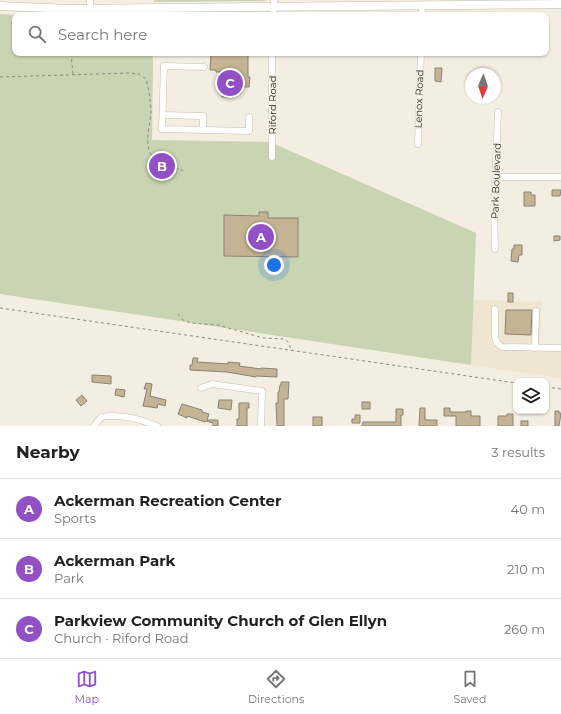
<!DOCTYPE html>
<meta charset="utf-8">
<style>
:root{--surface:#fff;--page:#f6f6f6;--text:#222;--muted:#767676;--line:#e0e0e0;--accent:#9250c5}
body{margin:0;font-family:Montserrat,sans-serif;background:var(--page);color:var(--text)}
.controls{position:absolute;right:12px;bottom:12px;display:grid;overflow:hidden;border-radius:8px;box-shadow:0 1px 3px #0004}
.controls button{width:36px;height:36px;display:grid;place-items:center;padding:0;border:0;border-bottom:1px solid var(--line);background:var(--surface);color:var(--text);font:20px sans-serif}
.compass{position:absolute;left:465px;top:68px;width:36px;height:36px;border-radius:50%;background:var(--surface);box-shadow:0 1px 3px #0004;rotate:182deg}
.you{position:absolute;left:274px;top:265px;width:14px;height:14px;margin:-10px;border:3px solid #fff;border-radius:50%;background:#1a73e8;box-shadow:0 0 0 6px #1a73e833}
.badge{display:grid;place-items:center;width:26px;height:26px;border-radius:50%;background:var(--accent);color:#fff;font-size:13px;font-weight:700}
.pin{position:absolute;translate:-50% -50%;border:2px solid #fff;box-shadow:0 1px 4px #0006}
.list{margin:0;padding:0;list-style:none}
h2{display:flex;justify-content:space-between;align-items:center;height:52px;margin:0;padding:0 16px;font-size:17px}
h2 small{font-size:13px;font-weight:400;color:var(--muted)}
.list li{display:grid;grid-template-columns:26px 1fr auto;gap:12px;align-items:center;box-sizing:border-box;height:60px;padding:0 16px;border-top:1px solid var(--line)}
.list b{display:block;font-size:15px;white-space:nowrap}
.list p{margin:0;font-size:13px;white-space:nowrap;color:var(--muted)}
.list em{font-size:13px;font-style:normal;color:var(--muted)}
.icon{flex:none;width:22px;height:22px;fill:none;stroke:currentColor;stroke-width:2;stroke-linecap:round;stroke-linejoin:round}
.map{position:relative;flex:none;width:561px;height:426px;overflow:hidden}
.search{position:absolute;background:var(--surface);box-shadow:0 1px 3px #0004;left:12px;right:12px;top:12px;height:44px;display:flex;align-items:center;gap:10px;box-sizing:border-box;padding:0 14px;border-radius:8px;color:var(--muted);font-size:15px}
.sheet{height:232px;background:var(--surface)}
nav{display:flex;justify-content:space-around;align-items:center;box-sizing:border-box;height:56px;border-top:1px solid var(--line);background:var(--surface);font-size:11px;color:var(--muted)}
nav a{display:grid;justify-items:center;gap:2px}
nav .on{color:var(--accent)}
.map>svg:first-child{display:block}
.built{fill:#efe5d1}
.green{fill:#c9d4b2}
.building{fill:#c5b494;stroke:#888377}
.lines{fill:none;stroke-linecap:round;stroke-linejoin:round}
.minor-casing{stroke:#c5bfb3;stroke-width:7}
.major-casing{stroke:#c5bfb3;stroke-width:9}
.path{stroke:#8d8880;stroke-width:1;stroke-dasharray:3 3;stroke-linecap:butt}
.minor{stroke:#fff;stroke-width:6}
.major{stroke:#fff;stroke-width:8}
.labels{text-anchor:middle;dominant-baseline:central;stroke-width:3;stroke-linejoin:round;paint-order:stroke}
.street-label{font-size:10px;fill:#2b2924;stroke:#f4ede1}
</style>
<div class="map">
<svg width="561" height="426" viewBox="0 0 561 426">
<rect width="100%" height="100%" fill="#f4ede1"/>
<!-- built -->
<path class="built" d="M473,300L542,302L540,346H561V378L471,365Z"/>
<!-- green -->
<g class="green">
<path d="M154,0H268L263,1L154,2Z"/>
<path d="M0,14L17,15H15V53H152L153,59L152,140L270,142L476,233L471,365L0,294Z"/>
</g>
<!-- building -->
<g class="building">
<path d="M211,53H248V77H250L249,87H234L233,97H222L223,72H216V70H210Z"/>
<path d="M435,68H442L441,82L435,81Z"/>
<path d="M552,190H561L560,196H552Z"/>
<path d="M524,192H531V195H535V206H524Z"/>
<path d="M259,212H268V218H298V257L224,256V215L259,216Z"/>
<path d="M554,236H560V240L554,241Z"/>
<path d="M514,245H522V255H519L518,262L511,261L512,249H514Z"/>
<rect x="508" y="293" width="5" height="9"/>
<path d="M506,310H532L531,335L505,334Z"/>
<path d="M193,358H198L197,362L228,364V362L240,363L239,366L261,369V368L277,369V377L256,376V377L227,372L190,370V365H192Z"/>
<path d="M92,375L111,376V384L92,382Z"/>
<path d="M281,382H289L288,399H284V426H277L276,403H278V392H279L280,385H281Z"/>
<path d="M146,383L152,384L150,396L166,400L165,406L158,404L157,408L143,406L147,389H144Z"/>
<path d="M116,389L125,390L124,397L115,395Z"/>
<path d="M82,395L87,401L81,406L76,400Z"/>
<path d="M219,400H232L231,410L218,408Z"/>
<rect x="362" y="402" width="8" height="7"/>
<path d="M239,403H249V408H247V426H237V419H239Z"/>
<path d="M182,404L202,410V412L209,414L207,420H218V426H213V423L206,421L205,422L187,416V418L178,414Z"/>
<path d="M420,408H425V420H437V426H419Z"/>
<path d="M444,408H450V412H466V411H471V416H480V426H456V416H444Z"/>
<path d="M396,409H403V415H401V426H362L363,422H396Z"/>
<path d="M555,411H559V413H561L559,426H555Z"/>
<path d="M507,414H513V426H498V416H507Z"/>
<path d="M355,415H360V423H352V419H355Z"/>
<rect x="313" y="417" width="9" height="9"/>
<rect x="521" y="421" width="7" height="5"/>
</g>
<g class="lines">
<!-- minor casing -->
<g class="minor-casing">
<g id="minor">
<path d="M90,9V0"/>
<path d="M273,15L274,0"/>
<path d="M422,15V5"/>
<path d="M204,67L164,66L162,129L249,131V117"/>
<path d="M163,115L203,116V130"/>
<path d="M418,144L421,53"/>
<path d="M272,157V53"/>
<path d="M496,177H561"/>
<path d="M495,249L494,211L498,112"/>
<path d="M495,309V337L497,343L502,347L561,348"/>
<path d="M535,348L536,311"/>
<path d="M201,388L212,384L262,391L261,426"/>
<path d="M94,426L101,417C119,414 140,419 157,426"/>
</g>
</g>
<!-- major casing -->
<g class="major-casing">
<path id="major" d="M0,6L69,9L561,4"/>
</g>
<!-- path -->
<g class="path">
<path d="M71,53L73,74"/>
<path d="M0,77L128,73L139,74L146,79C149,89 150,99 151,110C151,125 141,148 156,160C164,166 176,168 185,171"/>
<path d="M0,308L516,383"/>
<path d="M178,314L183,320L191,323L218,325L263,338L285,339L288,342L291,349"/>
<path d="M546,387L561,389"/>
</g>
<!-- minor -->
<use href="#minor" class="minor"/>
<!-- major -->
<use href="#major" class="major"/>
</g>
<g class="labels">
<!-- street labels -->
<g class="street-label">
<text transform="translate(419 99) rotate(-88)">Lenox Road</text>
<text transform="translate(272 105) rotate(-90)">Riford Road</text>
<text transform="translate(496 181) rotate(-88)">Park Boulevard</text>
</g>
</g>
</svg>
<div class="controls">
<button><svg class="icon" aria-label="layers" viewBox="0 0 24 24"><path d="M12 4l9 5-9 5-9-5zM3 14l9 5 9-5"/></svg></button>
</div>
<svg class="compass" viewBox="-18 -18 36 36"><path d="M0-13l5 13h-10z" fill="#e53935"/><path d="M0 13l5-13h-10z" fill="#767676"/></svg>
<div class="you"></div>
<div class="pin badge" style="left:261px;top:237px">A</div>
<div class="pin badge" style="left:162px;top:166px">B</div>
<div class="pin badge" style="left:230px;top:83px">C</div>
<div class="search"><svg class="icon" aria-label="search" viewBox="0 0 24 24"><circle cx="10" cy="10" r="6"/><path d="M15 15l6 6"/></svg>Search here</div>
</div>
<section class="sheet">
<h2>Nearby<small>3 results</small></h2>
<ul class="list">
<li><span class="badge">A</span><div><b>Ackerman Recreation Center</b><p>Sports</p></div><em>40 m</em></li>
<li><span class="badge">B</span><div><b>Ackerman Park</b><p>Park</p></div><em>210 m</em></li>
<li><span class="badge">C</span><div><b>Parkview Community Church of Glen Ellyn</b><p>Church · Riford Road</p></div><em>260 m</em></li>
</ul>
</section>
<nav>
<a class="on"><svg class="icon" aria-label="map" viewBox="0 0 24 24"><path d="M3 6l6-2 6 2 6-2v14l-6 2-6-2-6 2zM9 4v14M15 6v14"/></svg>Map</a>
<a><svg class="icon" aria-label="directions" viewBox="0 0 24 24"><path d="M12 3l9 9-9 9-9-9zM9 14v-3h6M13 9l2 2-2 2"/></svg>Directions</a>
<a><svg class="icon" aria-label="saved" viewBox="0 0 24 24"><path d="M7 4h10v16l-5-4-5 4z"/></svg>Saved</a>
</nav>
